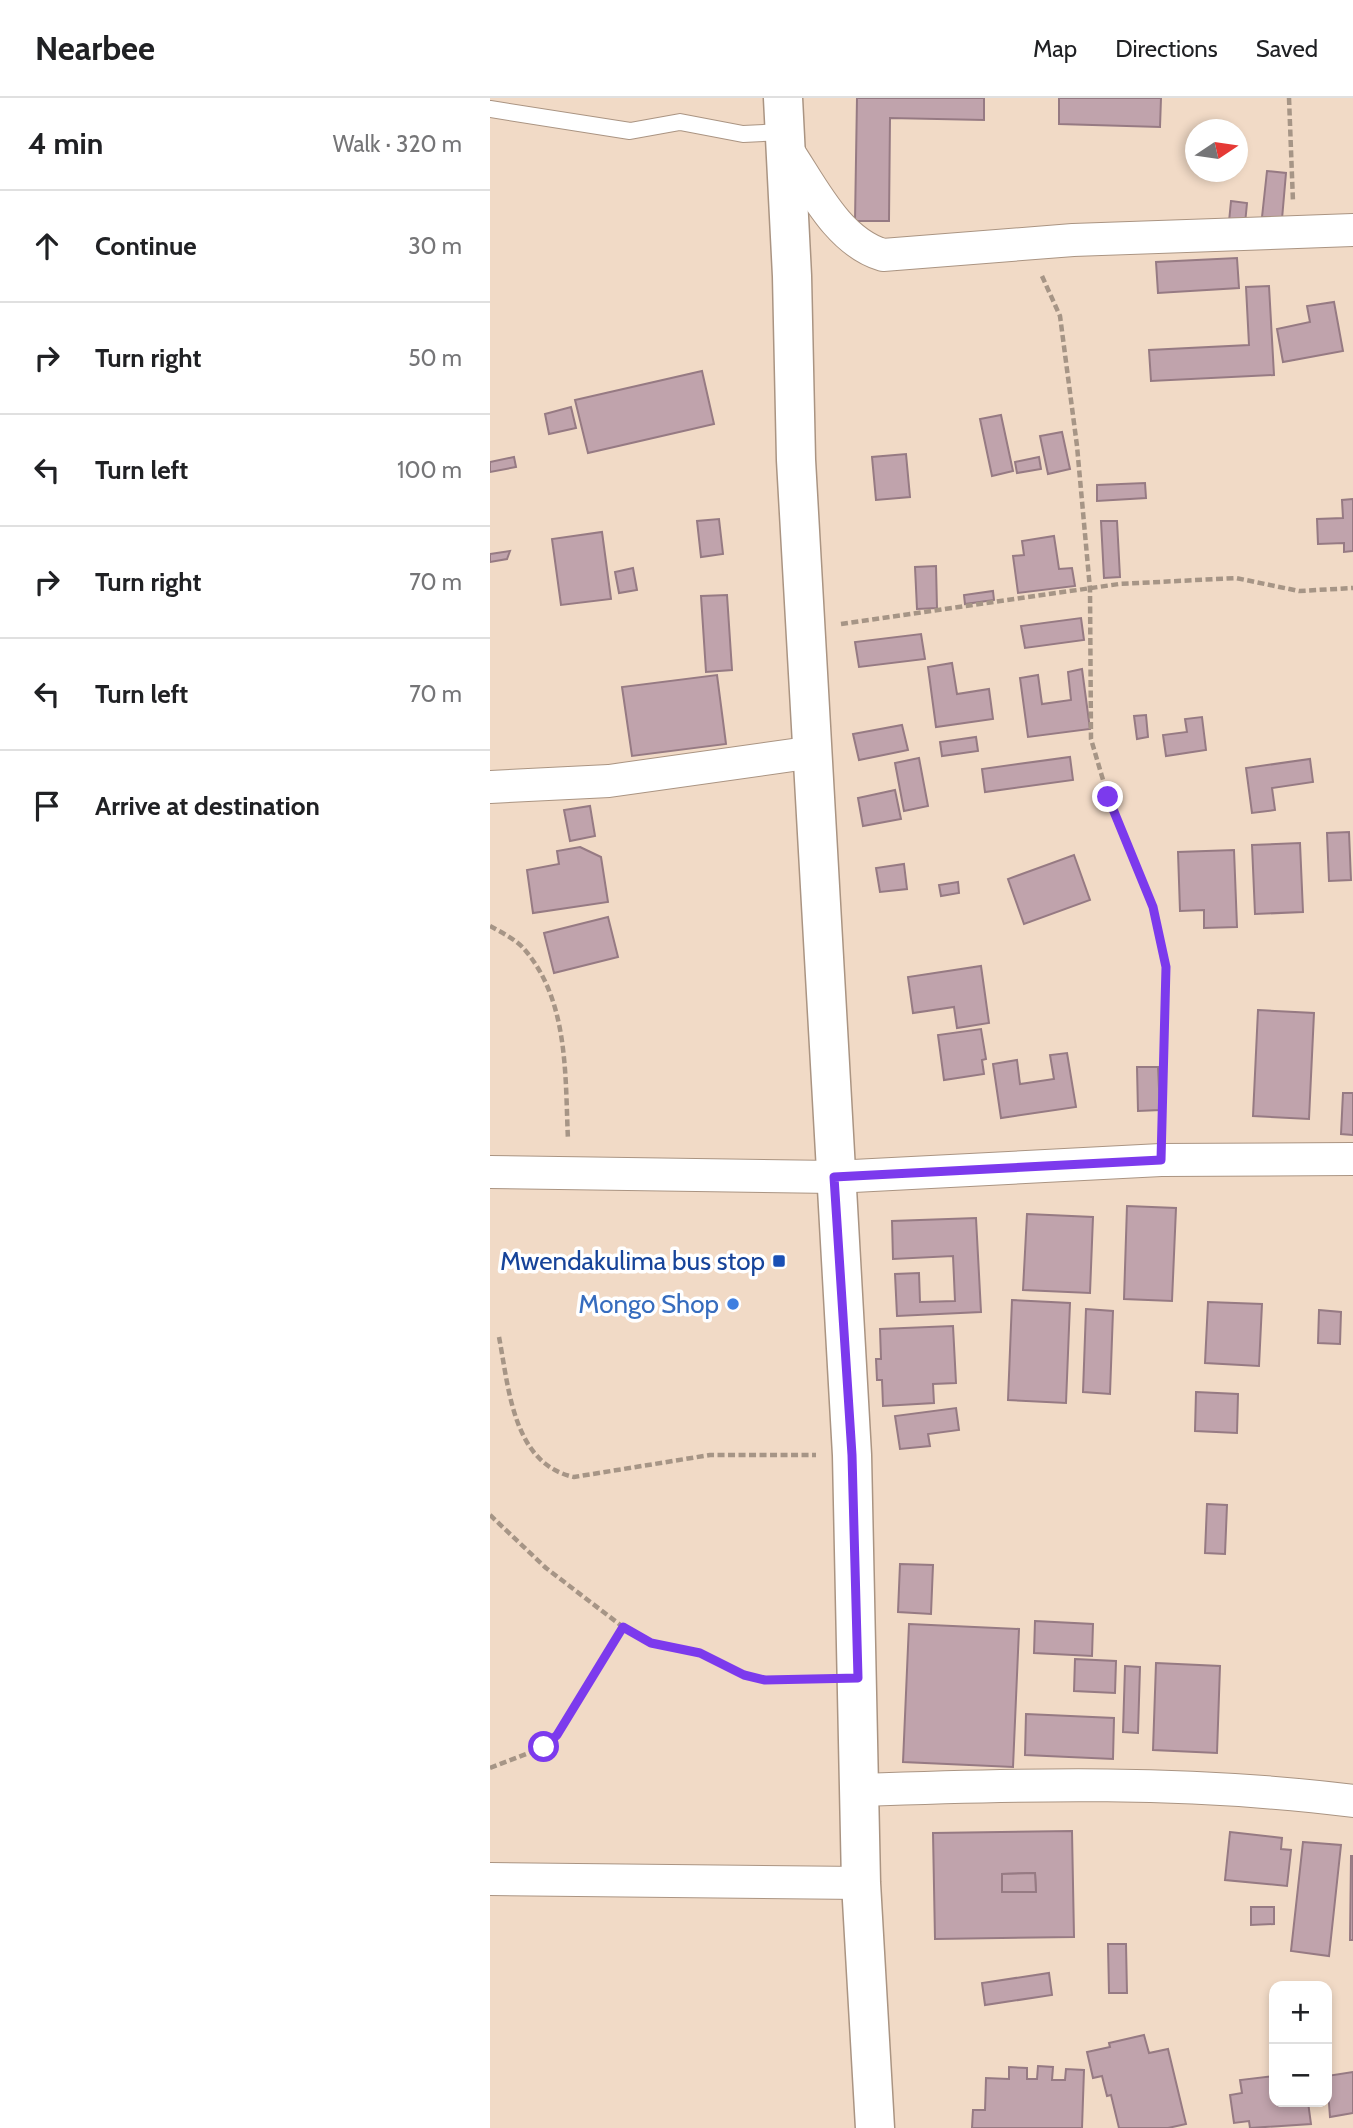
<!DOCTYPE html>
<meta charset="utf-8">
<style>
:root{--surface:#fff;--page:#f6f6f6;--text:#202124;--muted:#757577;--line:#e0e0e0}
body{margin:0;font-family:Cabin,sans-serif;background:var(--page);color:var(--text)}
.controls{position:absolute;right:21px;bottom:21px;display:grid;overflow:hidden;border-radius:14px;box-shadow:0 4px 10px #0003}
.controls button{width:63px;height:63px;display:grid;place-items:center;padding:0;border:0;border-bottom:2px solid var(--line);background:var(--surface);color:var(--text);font:35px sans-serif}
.compass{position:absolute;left:695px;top:21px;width:63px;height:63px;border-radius:50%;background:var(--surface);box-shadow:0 4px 10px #0003;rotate:77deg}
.stop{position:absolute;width:21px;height:21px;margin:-16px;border:5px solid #7c3aed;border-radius:50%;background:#fff}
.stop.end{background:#7c3aed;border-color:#fff;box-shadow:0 2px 7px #0008}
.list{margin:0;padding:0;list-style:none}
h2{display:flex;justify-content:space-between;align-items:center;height:91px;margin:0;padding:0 28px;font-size:30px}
h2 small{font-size:23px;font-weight:400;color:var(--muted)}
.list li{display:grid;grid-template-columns:46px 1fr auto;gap:21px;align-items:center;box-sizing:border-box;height:112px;padding:0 28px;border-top:2px solid var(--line)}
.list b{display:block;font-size:26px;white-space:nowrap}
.list em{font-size:23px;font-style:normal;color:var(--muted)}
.icon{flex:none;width:38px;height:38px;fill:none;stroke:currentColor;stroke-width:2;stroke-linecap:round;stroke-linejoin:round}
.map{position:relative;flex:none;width:863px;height:2030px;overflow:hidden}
header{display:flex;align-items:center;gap:42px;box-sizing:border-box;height:98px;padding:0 35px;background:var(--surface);border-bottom:2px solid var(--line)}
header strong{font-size:33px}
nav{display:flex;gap:38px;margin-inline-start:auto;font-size:24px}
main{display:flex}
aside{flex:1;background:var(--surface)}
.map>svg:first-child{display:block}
.building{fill:#c0a3ac;stroke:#967a83;stroke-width:2;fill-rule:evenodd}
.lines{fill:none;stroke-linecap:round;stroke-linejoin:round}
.service-casing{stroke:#aa9482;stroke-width:18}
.minor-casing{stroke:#aa9482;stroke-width:34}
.tertiary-casing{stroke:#aa9482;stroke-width:41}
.path{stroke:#a69586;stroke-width:4.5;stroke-dasharray:7 3.5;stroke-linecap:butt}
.service{stroke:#fff;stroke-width:16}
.minor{stroke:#fff;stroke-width:32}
.tertiary{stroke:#fff;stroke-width:38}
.route{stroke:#7c3aed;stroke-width:9}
.transit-dot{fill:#1a4fb4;stroke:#fff;stroke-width:2.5}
.shop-dot{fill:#3f7fe0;stroke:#fff;stroke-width:2.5}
.labels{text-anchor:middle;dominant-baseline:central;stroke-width:7;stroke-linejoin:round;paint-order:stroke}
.transit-label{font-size:26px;fill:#164399;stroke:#fff;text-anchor:end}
.shop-label{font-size:26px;fill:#366cbe;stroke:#fff;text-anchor:end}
</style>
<header>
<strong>Nearbee</strong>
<nav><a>Map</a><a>Directions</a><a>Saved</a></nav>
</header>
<main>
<aside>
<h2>4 min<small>Walk · 320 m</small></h2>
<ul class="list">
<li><svg class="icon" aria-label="ahead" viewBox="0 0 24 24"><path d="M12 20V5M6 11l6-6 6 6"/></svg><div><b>Continue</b></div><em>30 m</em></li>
<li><svg class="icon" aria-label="right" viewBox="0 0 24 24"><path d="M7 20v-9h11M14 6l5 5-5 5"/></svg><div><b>Turn right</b></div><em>50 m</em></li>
<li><svg class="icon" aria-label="left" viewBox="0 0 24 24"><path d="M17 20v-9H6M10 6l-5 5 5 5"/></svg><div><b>Turn left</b></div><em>100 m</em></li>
<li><svg class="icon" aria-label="right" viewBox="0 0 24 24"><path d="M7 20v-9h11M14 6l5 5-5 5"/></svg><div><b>Turn right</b></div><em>70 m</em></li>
<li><svg class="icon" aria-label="left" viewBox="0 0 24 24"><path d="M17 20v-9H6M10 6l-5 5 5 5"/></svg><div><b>Turn left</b></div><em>70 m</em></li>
<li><svg class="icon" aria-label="arrive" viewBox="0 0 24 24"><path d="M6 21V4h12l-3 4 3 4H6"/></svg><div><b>Arrive at destination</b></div></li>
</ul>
</aside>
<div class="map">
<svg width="863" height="2030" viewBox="0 0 863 2030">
<rect width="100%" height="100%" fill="#f1dac6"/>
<!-- building -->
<g class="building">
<path d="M367,0H494V22L400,20L399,123H365Z"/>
<path d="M569,0H671L670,29L569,26Z"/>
<path d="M777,73L796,75L792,121L772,119Z"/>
<path d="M741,103L757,105L755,126L739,124Z"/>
<path d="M747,160L749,190L668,195L666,164Z"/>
<path d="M779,188L784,277L661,283L659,252L759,247L756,189Z"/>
<path d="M844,204L853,253L793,264L787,231L820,224L817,208Z"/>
<path d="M212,273L224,326L98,355L85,302Z"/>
<path d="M81,309L86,330L59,336L55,316Z"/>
<path d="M511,317L523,373L502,378L490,321Z"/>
<path d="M572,334L580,371L558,376L550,338Z"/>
<path d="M416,356L420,399L386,402L382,359Z"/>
<path d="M24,359L26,369L0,374V364Z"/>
<path d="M549,359L551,371L527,375L525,364Z"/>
<path d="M655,385L656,400L607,403V387Z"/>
<path d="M863,401V453L854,454V445L828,446L827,421L853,420L852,402Z"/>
<path d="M229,421L233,456L211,459L207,423Z"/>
<path d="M611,423H627L630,479L614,480Z"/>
<path d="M112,434L121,501L71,507L62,441Z"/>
<path d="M564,438L569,471L582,470L585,488L528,495L523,458L534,457L532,443Z"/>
<path d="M20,453L17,461L0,464V456Z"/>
<path d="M446,468L447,510L427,511L425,469Z"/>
<path d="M143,470L147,492L129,495L125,474Z"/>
<path d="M503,493L504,502L475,506L474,497Z"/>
<path d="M237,497L242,572L216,574L211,498Z"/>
<path d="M591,520L594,542L535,550L531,528Z"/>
<path d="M431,536L435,561L369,569L365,544Z"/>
<path d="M462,565L467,596L499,591L503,621L446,629L438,569Z"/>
<path d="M592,571L600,631L538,639L530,580L548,577L552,606L581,602L578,574Z"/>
<path d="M227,577L236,646L142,658L132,589Z"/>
<path d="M656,617L658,639L647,641L644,618Z"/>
<path d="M712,619L716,652L676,658L673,637L697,634L695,621Z"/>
<path d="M412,627L418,652L369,662L363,636Z"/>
<path d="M486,639L488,653L452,658L450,644Z"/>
<path d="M580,659L583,682L495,694L492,671Z"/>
<path d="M429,660L438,708L414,713L405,665Z"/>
<path d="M820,661L823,684L782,690L785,712L762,715L756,670Z"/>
<path d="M405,692L411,721L373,728L368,700Z"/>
<path d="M100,708L105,738L80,743L74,712Z"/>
<path d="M859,734L861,782L839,783L837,735Z"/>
<path d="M810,745L813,814L765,816L762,747Z"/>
<path d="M90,749L111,759L118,804L43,815L37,772L69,766L67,753Z"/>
<path d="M744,752L747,829L714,830V812L690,813L688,754Z"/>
<path d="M584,757L600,802L534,826L518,781Z"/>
<path d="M414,766L417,791L390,794L386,770Z"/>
<path d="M468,784L469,795L451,798L449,787Z"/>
<path d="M118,819L128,859L64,875L54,835Z"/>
<path d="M491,868L499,925L467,930L464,909L423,915L418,879Z"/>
<path d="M768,912L824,915L819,1021L763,1018Z"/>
<path d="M491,931L496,961L492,962L494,976L454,982L448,937Z"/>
<path d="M577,955L586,1009L511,1020L503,966L527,962L530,986L564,981L560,957Z"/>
<path d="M647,969H668L670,1012L648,1013Z"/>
<path d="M853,995H863V1037L851,1036Z"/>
<path d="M637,1108L686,1110L682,1203L634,1201Z"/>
<path d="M537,1116L603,1119L600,1195L533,1192Z"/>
<path d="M486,1120L491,1214L407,1218L405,1176L429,1175L430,1204L465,1203L463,1158L403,1161L402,1123Z"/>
<path d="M522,1202L580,1205L576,1305L518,1302Z"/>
<path d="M718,1204L772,1206L769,1268L715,1265Z"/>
<path d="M596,1211L623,1213L620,1296L593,1294Z"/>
<path d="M829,1212L851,1214L850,1246L828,1245Z"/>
<path d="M463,1228L466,1285L443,1286L444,1305L393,1308L392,1282H387L386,1261H391L390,1231Z"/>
<path d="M706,1294L748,1296L747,1335L705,1333Z"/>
<path d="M466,1310L469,1332L438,1336L440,1348L410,1351L405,1318Z"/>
<path d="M717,1406L737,1407L735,1456L715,1455Z"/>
<path d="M410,1466L443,1467L441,1516L408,1514Z"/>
<path d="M545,1523L603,1526L602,1558L544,1555Z"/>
<path d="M419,1526L529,1531L523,1669L413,1664Z"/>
<path d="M585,1561L626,1563L625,1595L584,1593Z"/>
<path d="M666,1565L730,1568L727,1655L663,1652Z"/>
<path d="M635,1568L650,1569L648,1635L633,1634Z"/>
<path d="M536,1616L624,1620L623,1661L535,1657Z"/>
<path d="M582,1733L584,1839L445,1841L443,1735ZM545,1775L546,1794H512V1776Z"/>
<path d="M740,1734L792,1740L791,1751L801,1752L797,1788L735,1782Z"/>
<path d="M813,1744L851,1747L839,1858L801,1853Z"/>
<path d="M861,1758H863V1842H860Z"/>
<path d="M545,1775L546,1794H512V1776Z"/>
<path d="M761,1809H784V1826L761,1827Z"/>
<path d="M618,1846H636L637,1895H619Z"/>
<path d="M559,1875L562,1897L495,1907L492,1885Z"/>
<path d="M654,1937L659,1955L678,1951L696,2026L678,2030H629L621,1997L617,1998L612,1978L603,1980L597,1954L620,1949L619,1945Z"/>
<path d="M548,1968L563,1969L562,1982H575L576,1971L594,1972L592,2030H482L483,2012H495L496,1980L519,1981V1969L537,1970V1981H547Z"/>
<path d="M863,1974V2015L840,2019L837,1978Z"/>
<path d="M784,1978V2004H818L821,2026L760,2030L759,2023L744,2025L740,1997L752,1995L750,1982Z"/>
</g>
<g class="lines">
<!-- service casing -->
<g class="service-casing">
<path id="service" d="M0,11L140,33L190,24L253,36L294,34"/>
</g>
<!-- minor casing -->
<g class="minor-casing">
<g id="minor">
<path d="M294,47C321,86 346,143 393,157L583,142L863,132"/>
<path d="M0,689L119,683L324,654"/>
<path d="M0,1074L344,1079L671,1062L863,1061"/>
<path d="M371,1692C536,1686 699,1682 863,1703"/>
<path d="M0,1781L371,1785"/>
</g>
</g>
<!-- tertiary casing -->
<g class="tertiary-casing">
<path id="tertiary" d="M293,0L302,178L306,362L362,1357L371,1785L385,2030"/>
</g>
<!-- path -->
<g class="path">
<path d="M799,0L803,104"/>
<path d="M552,178L570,218L587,348L600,491L601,641L618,699L663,809L676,869L672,1030"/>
<path d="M351,526L629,486L746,480L809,493L863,490"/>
<path d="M0,828C11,834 27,842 35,852C79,904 75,978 78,1042"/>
<path d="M9,1239C19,1291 23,1366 84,1379L220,1357H326"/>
<path d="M0,1417L56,1470L133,1529L161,1544L210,1555L254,1577L275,1582L331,1581"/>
<path d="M0,1670L54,1649L67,1637L133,1529"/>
</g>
<!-- service -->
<use href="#service" class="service"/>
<!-- minor -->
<use href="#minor" class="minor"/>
<!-- tertiary -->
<use href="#tertiary" class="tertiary"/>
</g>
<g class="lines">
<!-- route -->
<path class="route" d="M54,1649L67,1637L133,1529L161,1545L210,1555L254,1577L275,1582L368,1580L362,1357L344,1079L671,1062L676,869L663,809L618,699"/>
</g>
<!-- markers -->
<rect class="transit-dot" x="282" y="1156" width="14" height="14" rx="3.5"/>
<circle class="shop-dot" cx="243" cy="1206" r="7"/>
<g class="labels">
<!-- transit labels -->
<g class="transit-label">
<text x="275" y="1163">Mwendakulima bus stop</text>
</g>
<!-- shop labels -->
<g class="shop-label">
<text x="229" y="1206">Mongo Shop</text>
</g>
</g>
</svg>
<div class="controls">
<button>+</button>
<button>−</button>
</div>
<svg class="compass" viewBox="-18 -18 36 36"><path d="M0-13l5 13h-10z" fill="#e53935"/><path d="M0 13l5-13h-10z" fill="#757577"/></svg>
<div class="stop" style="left:54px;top:1649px"></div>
<div class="stop end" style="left:618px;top:699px"></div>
</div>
</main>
